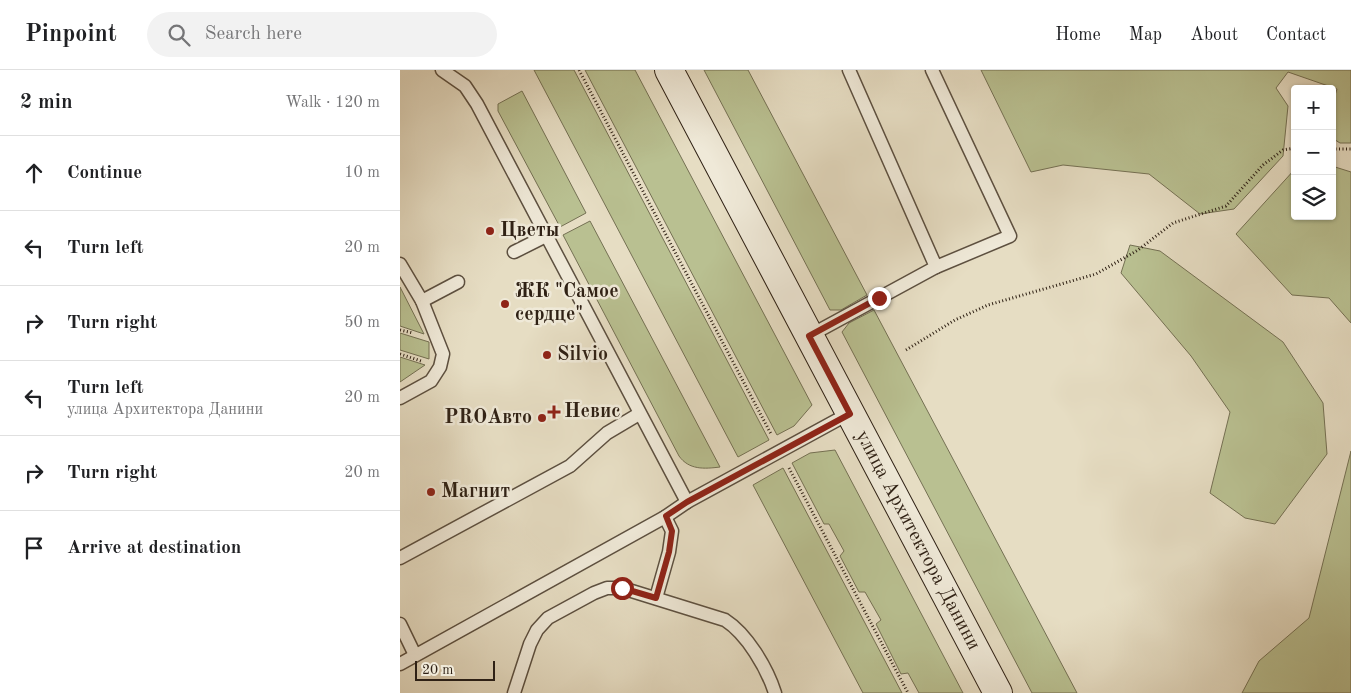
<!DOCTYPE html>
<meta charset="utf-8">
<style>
:root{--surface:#fff;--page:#f2f2f2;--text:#202124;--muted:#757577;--line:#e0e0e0}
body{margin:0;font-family:"Old Standard TT",serif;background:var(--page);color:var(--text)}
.controls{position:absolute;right:15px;top:15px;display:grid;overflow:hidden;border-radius:5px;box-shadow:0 1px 4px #0004}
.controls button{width:45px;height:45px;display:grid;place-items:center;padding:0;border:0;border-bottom:1px solid var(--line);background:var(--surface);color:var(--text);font:25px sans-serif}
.scale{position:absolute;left:15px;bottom:12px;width:80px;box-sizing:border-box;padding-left:5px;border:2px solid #2f2115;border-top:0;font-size:14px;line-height:18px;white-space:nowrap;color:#2f2115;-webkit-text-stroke:4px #efe9d8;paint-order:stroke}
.stop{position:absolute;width:15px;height:15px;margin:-11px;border:4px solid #8f2418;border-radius:50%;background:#fff}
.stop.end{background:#8f2418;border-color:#fff;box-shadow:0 1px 5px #0008}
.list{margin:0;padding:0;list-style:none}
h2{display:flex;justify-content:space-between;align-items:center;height:65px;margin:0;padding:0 20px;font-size:21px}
h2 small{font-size:16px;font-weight:400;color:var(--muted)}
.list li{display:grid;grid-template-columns:32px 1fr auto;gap:15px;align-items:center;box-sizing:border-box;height:75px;padding:0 20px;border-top:1px solid var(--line)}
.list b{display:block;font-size:19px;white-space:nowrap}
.list p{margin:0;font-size:16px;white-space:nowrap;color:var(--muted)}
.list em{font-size:16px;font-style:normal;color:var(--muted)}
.icon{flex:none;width:28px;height:28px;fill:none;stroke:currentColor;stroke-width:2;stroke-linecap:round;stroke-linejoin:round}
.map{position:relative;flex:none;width:951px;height:623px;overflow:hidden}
header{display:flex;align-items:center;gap:30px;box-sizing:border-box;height:70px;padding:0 25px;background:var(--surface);border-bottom:1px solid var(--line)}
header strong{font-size:24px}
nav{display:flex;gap:28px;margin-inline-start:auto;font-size:18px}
.search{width:350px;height:45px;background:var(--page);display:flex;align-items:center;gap:12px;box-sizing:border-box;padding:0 18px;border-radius:28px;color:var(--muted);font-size:19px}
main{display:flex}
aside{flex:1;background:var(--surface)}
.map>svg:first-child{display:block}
.green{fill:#b9c091;stroke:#747053}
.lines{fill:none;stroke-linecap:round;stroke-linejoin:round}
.lane-casing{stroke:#5d5040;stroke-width:15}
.secondary-casing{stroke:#2f2115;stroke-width:30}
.path{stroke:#2f2115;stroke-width:3;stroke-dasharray:1 2.5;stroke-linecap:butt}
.lane{stroke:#efe9d8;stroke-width:12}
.secondary{stroke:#efe9d8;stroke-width:28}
.route{stroke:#8f2418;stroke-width:6}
.poi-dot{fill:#8f2418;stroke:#efe9d8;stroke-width:2}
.labels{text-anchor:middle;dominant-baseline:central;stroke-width:5;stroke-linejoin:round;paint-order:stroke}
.poi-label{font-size:20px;font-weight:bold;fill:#2f2115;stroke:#efe9d8;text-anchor:start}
.street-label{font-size:20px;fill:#2f2115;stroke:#efe9d8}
</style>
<header>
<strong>Pinpoint</strong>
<div class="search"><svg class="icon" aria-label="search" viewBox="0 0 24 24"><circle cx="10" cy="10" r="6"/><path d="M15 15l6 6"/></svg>Search here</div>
<nav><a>Home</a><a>Map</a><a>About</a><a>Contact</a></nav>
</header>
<main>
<aside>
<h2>2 min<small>Walk · 120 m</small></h2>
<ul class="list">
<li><svg class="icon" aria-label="ahead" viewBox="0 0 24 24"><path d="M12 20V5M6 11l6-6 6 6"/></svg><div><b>Continue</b></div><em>10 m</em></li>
<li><svg class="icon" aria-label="left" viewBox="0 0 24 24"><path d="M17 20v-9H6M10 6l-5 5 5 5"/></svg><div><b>Turn left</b></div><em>20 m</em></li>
<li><svg class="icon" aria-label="right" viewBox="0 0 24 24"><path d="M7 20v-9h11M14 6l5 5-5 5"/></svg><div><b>Turn right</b></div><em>50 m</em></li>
<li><svg class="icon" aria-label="left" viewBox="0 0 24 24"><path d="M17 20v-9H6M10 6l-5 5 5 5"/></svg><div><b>Turn left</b><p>улица Архитектора Данини</p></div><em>20 m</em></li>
<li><svg class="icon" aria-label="right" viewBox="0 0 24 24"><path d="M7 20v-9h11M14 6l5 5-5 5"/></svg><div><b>Turn right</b></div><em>20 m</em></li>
<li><svg class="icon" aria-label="arrive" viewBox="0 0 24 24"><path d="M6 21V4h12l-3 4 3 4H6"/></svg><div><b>Arrive at destination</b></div></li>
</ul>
</aside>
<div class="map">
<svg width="951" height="623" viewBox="0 0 951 623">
<rect width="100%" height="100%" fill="#e6ddc3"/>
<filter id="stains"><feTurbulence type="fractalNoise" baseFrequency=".004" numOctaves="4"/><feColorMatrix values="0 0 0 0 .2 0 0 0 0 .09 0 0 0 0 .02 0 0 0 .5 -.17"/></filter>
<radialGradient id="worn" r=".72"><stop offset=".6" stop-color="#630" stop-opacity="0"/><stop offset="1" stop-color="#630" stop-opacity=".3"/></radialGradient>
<!-- green -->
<g class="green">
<path d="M134,0H174L369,370L338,387Z"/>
<path d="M185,0H235L412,335L394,356L377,365Z"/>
<path d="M304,0H348L467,225L441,240H430Z"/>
<path d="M581,0H951V73H940L932,68V35L937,19L888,2L876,18L888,36L883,86L834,139L800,144L749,104L663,95L631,102Z"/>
<path d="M122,21L186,143L160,157L98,41V34Z"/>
<path d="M932,96L951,102V253L929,228L892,225L836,164L895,99V146H932Z"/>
<path d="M190,151L320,397C304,399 289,400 279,386L163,165Z"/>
<path d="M730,175L760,181L883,272L923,333L927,384L875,454L845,448L810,423L830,342L791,286L721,203Z"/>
<path d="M0,217L24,264L0,256Z"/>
<path d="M474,240L677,623H632L442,262L449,253Z"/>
<path d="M0,263L29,272V289L0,280Z"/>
<path d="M0,287L25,295L0,312Z"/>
<path d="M435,380L563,623H519L508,603L501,604L476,554L481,550L465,522H459L440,486L444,481L429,454H424L392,393L410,383Z"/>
<path d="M951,381V623H842L859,591L909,548Z"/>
<path d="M383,398L502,623H463L353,415Z"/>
</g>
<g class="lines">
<!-- lane casing -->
<g class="lane-casing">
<g id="lane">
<path d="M42,0L65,16L77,34L287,432"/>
<path d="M532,0L610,166L536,197"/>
<path d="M114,182L146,166"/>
<path d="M0,194L22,231L43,284L40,297L31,311L0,328"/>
<path d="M22,231L58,212"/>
<path d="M409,266L536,197L449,0"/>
<path d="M0,488L170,396L207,363L239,344"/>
<path d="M256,528L269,482L272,461L265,447"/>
<path d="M0,554L15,585"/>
<path d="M0,594L265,447L287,432L450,343"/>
<path d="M114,623L130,574L137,560L148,548L194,523L207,518H222L325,550C347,564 367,598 375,623"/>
</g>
</g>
<!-- secondary casing -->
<g class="secondary-casing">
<g id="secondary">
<path id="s1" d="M269,0L598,623"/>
</g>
</g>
<!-- path -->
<g class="path">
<path d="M179,0L371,364"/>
<path d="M932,79H951"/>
<path d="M0,260L13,263"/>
<path d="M506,280L555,250L588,235L696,204L738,180L773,153L826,136L863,95L883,80L895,78"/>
<path d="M0,284L21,291"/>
<path d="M389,398L508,623"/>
</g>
<!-- lane -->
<use href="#lane" class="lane"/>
<!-- secondary -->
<use href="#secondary" class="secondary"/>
</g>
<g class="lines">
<!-- route -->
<path class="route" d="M222,518L256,528L269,482L272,461L266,446L287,432L450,344L409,266L479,228"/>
</g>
<!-- markers -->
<g class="poi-dot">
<circle cx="90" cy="161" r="5"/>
<circle cx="105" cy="234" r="5"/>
<circle cx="147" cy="285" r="5"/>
<path d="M151.5 334.5h5v5h5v5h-5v5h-5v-5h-5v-5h5z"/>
<circle cx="142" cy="348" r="5"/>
<circle cx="31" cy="422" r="5"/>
</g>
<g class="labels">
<!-- poi labels -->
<g class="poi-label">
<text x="100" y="161">Цветы</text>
<text x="115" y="222">ЖК "Самое<tspan x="115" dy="23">сердце"</tspan></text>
<text x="157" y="285">Silvio</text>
<text x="164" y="342">Невис</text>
<text x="132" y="348" text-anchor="end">PROАвто</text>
<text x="41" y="422">Магнит</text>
</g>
<!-- street labels -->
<g class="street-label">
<text stroke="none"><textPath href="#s1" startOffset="532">улица Архитектора Данини</textPath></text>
</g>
</g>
<rect width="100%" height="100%" filter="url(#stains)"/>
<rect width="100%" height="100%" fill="url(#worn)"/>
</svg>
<div class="controls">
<button>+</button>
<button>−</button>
<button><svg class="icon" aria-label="layers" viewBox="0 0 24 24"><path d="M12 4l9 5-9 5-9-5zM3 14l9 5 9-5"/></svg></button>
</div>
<div class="scale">20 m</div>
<div class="stop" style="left:222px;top:518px"></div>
<div class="stop end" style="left:479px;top:228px"></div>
</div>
</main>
